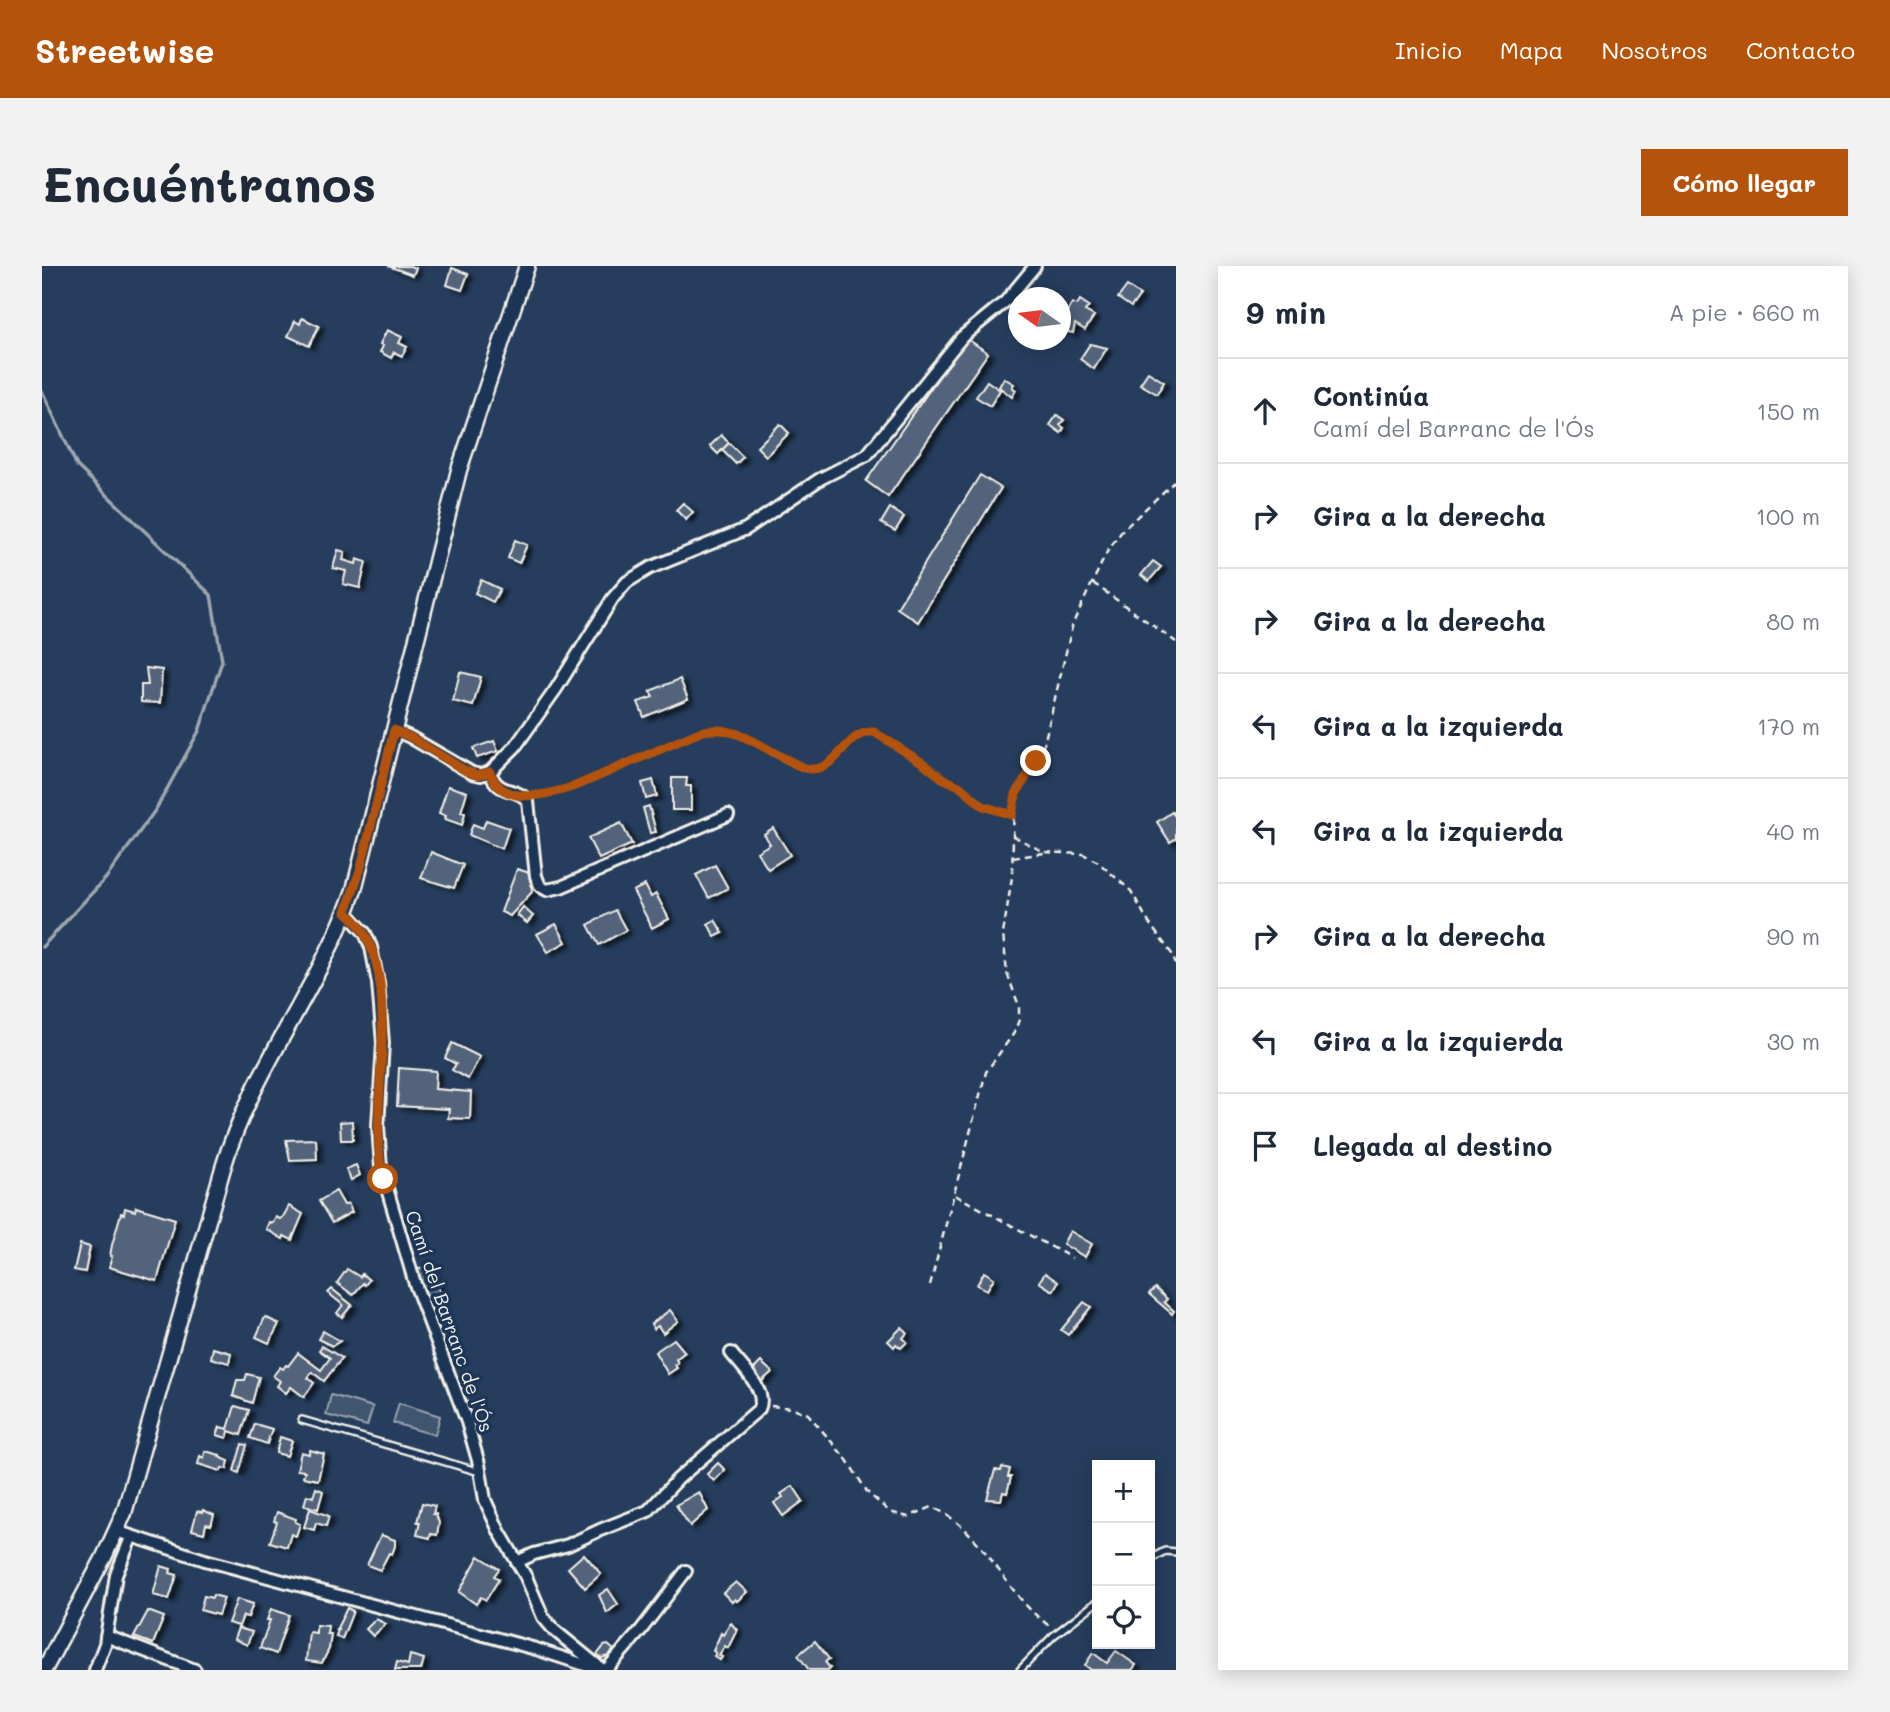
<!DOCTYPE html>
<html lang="es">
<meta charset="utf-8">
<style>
:root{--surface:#fff;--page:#f2f2f3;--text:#1f2937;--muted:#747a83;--line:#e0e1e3;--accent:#b45309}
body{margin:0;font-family:Mali,sans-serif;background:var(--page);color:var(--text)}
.controls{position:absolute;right:21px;bottom:21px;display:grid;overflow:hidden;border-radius:0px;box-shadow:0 4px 18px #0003}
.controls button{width:63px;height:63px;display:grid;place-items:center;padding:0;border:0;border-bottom:2px solid var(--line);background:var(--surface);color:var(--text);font:35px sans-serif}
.compass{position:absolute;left:966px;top:21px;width:63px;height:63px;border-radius:50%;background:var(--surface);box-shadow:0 4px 18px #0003;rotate:284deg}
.stop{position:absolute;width:21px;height:21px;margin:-16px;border:5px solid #b45309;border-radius:50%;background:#fff}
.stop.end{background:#b45309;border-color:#fff;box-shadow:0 2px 7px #0008}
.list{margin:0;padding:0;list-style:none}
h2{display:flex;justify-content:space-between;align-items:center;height:91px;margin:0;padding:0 28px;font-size:30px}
h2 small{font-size:23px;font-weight:400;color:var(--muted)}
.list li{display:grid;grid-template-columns:46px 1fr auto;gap:21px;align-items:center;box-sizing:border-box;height:105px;padding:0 28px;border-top:2px solid var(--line)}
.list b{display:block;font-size:26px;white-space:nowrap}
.list p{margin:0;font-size:23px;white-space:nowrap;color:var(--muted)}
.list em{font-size:23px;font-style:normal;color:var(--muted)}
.icon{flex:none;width:38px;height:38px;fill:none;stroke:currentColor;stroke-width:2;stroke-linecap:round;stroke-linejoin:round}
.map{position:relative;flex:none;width:1134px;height:1404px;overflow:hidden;border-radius:0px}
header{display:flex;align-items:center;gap:42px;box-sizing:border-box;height:98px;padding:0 35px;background:var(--accent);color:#fff}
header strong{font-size:33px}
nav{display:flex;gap:38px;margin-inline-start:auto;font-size:24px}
.intro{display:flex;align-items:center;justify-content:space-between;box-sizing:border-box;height:168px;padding:0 42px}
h1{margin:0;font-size:49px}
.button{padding:18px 32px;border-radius:0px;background:var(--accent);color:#fff;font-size:24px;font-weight:700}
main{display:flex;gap:42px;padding:0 42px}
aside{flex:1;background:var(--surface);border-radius:0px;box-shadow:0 4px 18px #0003}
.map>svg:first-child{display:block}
.green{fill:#40546f;stroke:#9aa2ac;stroke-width:2}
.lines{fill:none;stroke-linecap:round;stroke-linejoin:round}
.stream{stroke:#9fa7ae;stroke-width:3.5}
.building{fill:#52647b;stroke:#f4f1e8;stroke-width:2;filter:url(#shadow)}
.lane-casing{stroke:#f4f1e8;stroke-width:10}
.street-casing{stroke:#f4f1e8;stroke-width:16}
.secondary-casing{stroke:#f4f1e8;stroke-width:19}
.path{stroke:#f4f1e8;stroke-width:2.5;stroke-dasharray:7 5;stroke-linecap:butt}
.lane{stroke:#1d3557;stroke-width:5}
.street{stroke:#1d3557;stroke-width:10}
.secondary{stroke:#1d3557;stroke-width:14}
.route{stroke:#b45309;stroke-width:9}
.labels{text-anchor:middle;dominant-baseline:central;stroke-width:7;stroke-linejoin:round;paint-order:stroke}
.street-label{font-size:19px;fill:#f4f1e8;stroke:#1d3557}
</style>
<header>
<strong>Streetwise</strong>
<nav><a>Inicio</a><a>Mapa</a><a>Nosotros</a><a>Contacto</a></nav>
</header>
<div class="intro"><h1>Encuéntranos</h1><a class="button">Cómo llegar</a></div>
<main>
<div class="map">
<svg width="1134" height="1404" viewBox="0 0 1134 1404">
<defs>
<filter id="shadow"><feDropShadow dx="5" dy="3" stdDeviation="2" flood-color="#0009"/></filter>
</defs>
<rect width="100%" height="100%" fill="#263d5d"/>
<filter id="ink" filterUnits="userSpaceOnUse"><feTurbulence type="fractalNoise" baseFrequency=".0143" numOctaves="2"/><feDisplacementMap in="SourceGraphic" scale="14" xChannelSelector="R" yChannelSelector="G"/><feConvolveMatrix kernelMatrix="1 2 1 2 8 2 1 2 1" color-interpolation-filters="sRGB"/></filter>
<g filter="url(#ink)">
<!-- green -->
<g class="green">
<path d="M289,1129L331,1141L325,1160L284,1149Z"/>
<path d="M357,1137L398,1150L393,1169L351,1157Z"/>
</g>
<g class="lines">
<!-- stream -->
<path class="stream" d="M0,125L35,200L169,329L180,395L157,465L114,543L64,612L0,681"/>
</g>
<!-- building -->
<g class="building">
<path d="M346,0H368L374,2L371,9Z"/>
<path d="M410,2L426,8L420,24L405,19Z"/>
<path d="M1085,20L1098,29L1089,41L1076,32Z"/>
<path d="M1038,34L1047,40L1043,45L1052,50L1043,64L1033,58L1031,67L1018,64V49L1022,51L1030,37L1035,39Z"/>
<path d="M260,52L277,60L267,80L246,70L253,55L258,58Z"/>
<path d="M345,64L360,71L357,77L365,81L360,90L352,86L349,92L338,86L341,80L338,78Z"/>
<path d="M924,72L946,87L846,231L824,215Z"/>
<path d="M1048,78L1065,82L1052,103L1038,93Z"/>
<path d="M1106,106L1122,116L1115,128L1098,118Z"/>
<path d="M962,112L972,118L970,121L974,124L970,131L957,121Z"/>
<path d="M945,115L958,124L948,140L934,131Z"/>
<path d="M1015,149L1022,154L1018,159L1022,162L1019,167L1008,159Z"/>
<path d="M738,158L747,167L724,190L715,181Z"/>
<path d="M679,169L687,177L676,188L668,180Z"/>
<path d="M687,177L701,191L694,198L680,184Z"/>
<path d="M938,209L959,222L876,356L855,342Z"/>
<path d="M641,237L651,246L644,254L634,244Z"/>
<path d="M848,242L862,251L853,265L839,257Z"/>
<path d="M473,274L485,279L477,297L466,292Z"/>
<path d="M296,284L303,286L301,294L314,298L315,293L324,296L318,322L301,318L304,305L291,302Z"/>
<path d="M1111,295L1119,301L1107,315L1099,309Z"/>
<path d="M439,314L458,323L451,336L433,327Z"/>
<path d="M104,402L120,404L118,437L99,436V419H106Z"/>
<path d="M418,406L439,411L431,440L411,435Z"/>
<path d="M638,413L646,433L602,451L596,436L611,431L608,425Z"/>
<path d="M452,475L456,485L435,492L431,482Z"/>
<path d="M630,512H645L644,520H649V544H630Z"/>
<path d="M611,514L615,530L604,533L600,517Z"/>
<path d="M406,520L425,526L419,546L423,547L420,559L403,553L404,550L397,547Z"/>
<path d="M607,540L614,566L608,567L601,542Z"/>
<path d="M1130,546L1134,552V572L1128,576L1115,556Z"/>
<path d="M444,554L467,562L460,583L427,569L431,558L441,562Z"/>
<path d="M579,557L590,578L557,593L546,572Z"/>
<path d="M731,562L748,589L726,603L715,586L728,578L722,568Z"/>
<path d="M389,586L421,599L412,622L379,612Z"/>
<path d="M673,599L686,622L667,632L654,609Z"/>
<path d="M475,603L488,607L490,626L468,650L459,646Z"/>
<path d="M603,619L609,631L614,628L627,653L610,662L591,625Z"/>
<path d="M481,641L491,650L485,657L475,649Z"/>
<path d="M573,644L584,664L557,679L546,659Z"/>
<path d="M673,654L681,667L673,671L666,658Z"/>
<path d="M514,658L524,676L506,686L495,668Z"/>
<path d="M410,777L438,791L426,813L410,804L414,798L403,792Z"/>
<path d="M357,802L394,805L393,823L429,826L428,853L406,852L407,843L355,840Z"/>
<path d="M310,855L311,874H299L298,856Z"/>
<path d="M274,873L275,893L248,894L244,874Z"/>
<path d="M314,899L318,909L309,914L304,903Z"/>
<path d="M294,925L302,939L306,937L310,946L290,957L277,935Z"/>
<path d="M247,940L261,948L250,974L242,970L241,973L224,963L227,956L231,957L234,951L238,953L241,951Z"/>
<path d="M94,941L133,953L115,1015L67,1001L70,990H68L70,979L79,947L82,948L83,942L93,945Z"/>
<path d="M1028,965L1050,978L1043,991L1021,978Z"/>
<path d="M38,978L48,981L43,1006L32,1004Z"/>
<path d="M389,999L398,1027L384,1032L375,1003Z"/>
<path d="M305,1003L318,1011L320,1008L327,1014L323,1019L321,1017L311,1029L295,1017Z"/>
<path d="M942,1006L952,1012L945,1024L935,1019Z"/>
<path d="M1003,1007L1016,1016L1011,1025L997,1016Z"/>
<path d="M1113,1022L1125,1033L1122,1036L1132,1045L1130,1048L1107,1028Z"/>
<path d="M290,1023L310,1039L300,1051L295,1047L301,1039L286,1027Z"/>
<path d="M1042,1036L1049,1041L1026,1069L1019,1064Z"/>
<path d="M628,1044L636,1055L621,1067L616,1060L612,1063L609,1058Z"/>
<path d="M223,1051L237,1058L227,1077L214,1071Z"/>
<path d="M860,1061L865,1067L861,1072L865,1076L859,1082L854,1078L852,1081L846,1075Z"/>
<path d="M281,1065L298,1075L290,1080L276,1073Z"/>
<path d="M632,1073L643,1086L634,1093L636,1097L633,1099L635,1102L626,1108L613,1086Z"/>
<path d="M280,1080L300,1092L282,1115L270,1106L266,1112L272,1117L262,1131L249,1121L244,1127L235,1120L238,1115L231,1110L238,1101L241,1103L244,1099L246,1100L256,1087L279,1104L288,1092L277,1084Z"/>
<path d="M171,1082L189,1087L187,1097L169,1092Z"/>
<path d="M719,1096L730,1106L719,1116L709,1106Z"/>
<path d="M205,1108L217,1111L210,1137L191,1130L195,1114H203Z"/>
<path d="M193,1140L207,1144L199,1169L187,1165L185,1172L175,1169L178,1161L186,1163Z"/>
<path d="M213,1158L230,1163L225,1178L208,1172Z"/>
<path d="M238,1171L250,1175L245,1190L234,1187Z"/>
<path d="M200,1178L205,1179L197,1207L192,1205Z"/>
<path d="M268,1184L282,1188L276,1214L261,1211L263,1205L255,1204L259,1186L267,1188Z"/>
<path d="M163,1185L178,1189L177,1191L187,1195L185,1203L180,1202L179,1205L156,1198L158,1190L162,1192Z"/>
<path d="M676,1197L683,1204L672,1215L665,1208Z"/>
<path d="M960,1201L968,1203L966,1211H969L965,1227L961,1226L959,1234L945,1233L953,1204L959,1205Z"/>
<path d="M751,1220L761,1235L741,1250L732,1237L741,1231L739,1228Z"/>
<path d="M274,1222L281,1225L276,1243L262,1239L265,1229L271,1231Z"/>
<path d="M657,1226L666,1244L648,1260L634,1239Z"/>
<path d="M380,1237L393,1240L391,1248H394L397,1257L395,1269L389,1268L388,1272L375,1269L378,1256H375Z"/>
<path d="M268,1243L287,1250L284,1260L274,1257L272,1264L262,1261Z"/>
<path d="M161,1244L172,1249L169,1259L164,1258L162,1267L150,1264L155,1245L161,1246Z"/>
<path d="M235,1246L254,1253L253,1256L258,1258L254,1270L249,1268L245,1281L228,1276L235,1256L232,1255Z"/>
<path d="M339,1269L353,1274V1280L350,1288L347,1287L338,1304L325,1299Z"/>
<path d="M542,1288L559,1308L543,1322L526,1302Z"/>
<path d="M437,1290L457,1303L452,1310L457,1313L444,1334L439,1331L434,1338L417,1326Z"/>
<path d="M119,1300L129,1303L128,1307L135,1309L127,1333L111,1329Z"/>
<path d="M694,1316L705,1326L695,1335L693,1333L690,1336L681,1327Z"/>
<path d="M566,1323L576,1338L565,1347L557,1329Z"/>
<path d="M171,1329L182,1332L176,1349L158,1344L162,1330L170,1332Z"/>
<path d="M195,1333L211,1338L206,1351L201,1350L197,1360L186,1357Z"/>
<path d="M305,1342L311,1345L300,1373L294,1370L296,1364H294Z"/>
<path d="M229,1343L247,1349L234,1388L218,1382L228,1354H225Z"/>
<path d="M106,1345L122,1351L111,1378L92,1371Z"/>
<path d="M334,1353L344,1358L331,1370L324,1363Z"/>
<path d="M689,1357L695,1364L686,1382L683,1380L677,1389L680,1391L678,1394L672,1390L674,1387L671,1385L679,1367L681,1369Z"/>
<path d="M274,1359L286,1360L285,1368H289L287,1383L280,1397L264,1395L267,1366L274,1367Z"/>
<path d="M196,1362L210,1366L205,1379L192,1373Z"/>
<path d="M773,1375L787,1393L783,1396L788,1402L786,1404H767L756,1389Z"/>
<path d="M566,1379L572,1384L566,1390L560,1392L555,1389L562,1380Z"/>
<path d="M1074,1385L1094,1399L1090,1404H1049L1043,1399L1051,1387L1065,1397Z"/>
<path d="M368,1389L382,1393L379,1404H353L355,1396L366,1399Z"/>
</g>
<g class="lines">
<!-- lane casing -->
<g class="lane-casing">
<g id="lane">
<path d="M260,1154L438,1206"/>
<path d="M1108,1293L1123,1285L1134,1286"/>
<path d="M978,1404L1011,1370L1055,1336"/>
</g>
</g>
<!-- street casing -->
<g class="street-casing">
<g id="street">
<path d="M352,464L368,471L430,507L439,509L448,506L473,481L514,423L571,332L585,316L608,302L704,263L778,213L825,189L920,71L964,35L993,0"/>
<path d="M448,506C456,530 474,520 486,535L494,610L498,620L505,624L519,621L686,549"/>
<path d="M304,646L323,667L329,681L336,717L341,777L336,860L339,902L373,1018L425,1156L437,1198L443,1234L457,1265L484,1311L501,1351L512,1364L561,1404"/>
<path d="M74,1265L163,1294L494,1383L558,1404"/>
<path d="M475,1296L492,1288L526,1279L558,1264L606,1245L636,1213L717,1143C726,1125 700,1101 689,1087"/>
<path d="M64,1370L153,1404"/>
<path d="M53,1404L63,1378L74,1309L89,1272"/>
<path d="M564,1404L599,1364L644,1305"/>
</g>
</g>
<!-- secondary casing -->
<g class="secondary-casing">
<path id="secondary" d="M2,1404L62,1291L82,1247L181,902C210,803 278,722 312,624L417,204L485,0"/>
</g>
<!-- path -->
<g class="path">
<path d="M1051,317L1134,376"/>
<path d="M495,530C543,522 586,497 630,478C643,473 656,464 670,463C705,461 744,507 774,503C800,499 807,459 836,468L881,497L900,512L917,520L941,540L970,549"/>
<path d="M971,570L1002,586L1041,588L1056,596L1089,625L1107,657L1130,688L1134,699"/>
<path d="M971,592L1002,587"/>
<path d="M913,929L1030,992"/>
<path d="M888,1019L944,806L972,767L977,754V740L965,707L961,668L970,611L972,534L1002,478L1031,357L1065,286L1080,265L1134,214"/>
<path d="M729,1140L751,1142L766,1148L805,1194L826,1227L848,1246L866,1251L890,1241C945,1265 963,1331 1008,1360"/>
</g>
<!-- lane -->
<use href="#lane" class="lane"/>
<!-- street -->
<use href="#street" class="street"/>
<!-- secondary -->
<use href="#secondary" class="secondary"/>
</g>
</g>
<g class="lines" filter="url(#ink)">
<!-- route -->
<path class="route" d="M341,913C323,839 369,698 304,646L319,601L352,464L368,471L424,505L435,509L448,506C460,543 510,528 536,519L658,466C688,456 718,480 744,493C752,497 760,503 769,503C797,504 804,464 832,466L881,497L900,512L917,520L941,540L970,549L974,528L994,495"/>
</g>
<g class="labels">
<!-- street labels -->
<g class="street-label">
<text transform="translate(408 1055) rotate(71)">Camí del Barranc de l'Ós</text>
</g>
</g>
</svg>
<div class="controls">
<button>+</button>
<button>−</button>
<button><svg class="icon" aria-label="locate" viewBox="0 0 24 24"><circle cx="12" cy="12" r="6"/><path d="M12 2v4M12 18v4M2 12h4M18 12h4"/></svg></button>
</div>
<svg class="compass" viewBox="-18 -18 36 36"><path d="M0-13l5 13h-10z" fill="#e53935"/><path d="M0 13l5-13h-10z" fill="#747a83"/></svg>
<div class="stop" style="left:341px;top:913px"></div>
<div class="stop end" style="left:994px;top:495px"></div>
</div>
<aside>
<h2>9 min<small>A pie · 660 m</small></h2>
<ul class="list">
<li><svg class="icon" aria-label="ahead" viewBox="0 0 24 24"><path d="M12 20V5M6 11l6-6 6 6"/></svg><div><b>Continúa</b><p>Camí del Barranc de l'Ós</p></div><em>150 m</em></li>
<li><svg class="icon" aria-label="right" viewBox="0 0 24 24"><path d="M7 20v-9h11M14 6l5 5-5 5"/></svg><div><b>Gira a la derecha</b></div><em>100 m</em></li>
<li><svg class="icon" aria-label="right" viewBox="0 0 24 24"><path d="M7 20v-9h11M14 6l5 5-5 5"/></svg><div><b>Gira a la derecha</b></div><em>80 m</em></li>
<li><svg class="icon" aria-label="left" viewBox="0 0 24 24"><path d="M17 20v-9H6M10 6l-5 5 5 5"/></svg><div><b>Gira a la izquierda</b></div><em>170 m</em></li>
<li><svg class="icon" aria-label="left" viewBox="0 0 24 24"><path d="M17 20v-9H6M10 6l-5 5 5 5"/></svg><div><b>Gira a la izquierda</b></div><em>40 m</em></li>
<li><svg class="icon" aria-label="right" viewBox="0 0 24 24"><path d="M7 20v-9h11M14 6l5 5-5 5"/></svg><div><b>Gira a la derecha</b></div><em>90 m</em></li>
<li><svg class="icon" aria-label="left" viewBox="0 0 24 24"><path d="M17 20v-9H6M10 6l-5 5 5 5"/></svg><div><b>Gira a la izquierda</b></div><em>30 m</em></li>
<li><svg class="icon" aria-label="arrive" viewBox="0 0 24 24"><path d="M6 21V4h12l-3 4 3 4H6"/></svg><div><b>Llegada al destino</b></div></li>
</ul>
</aside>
</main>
